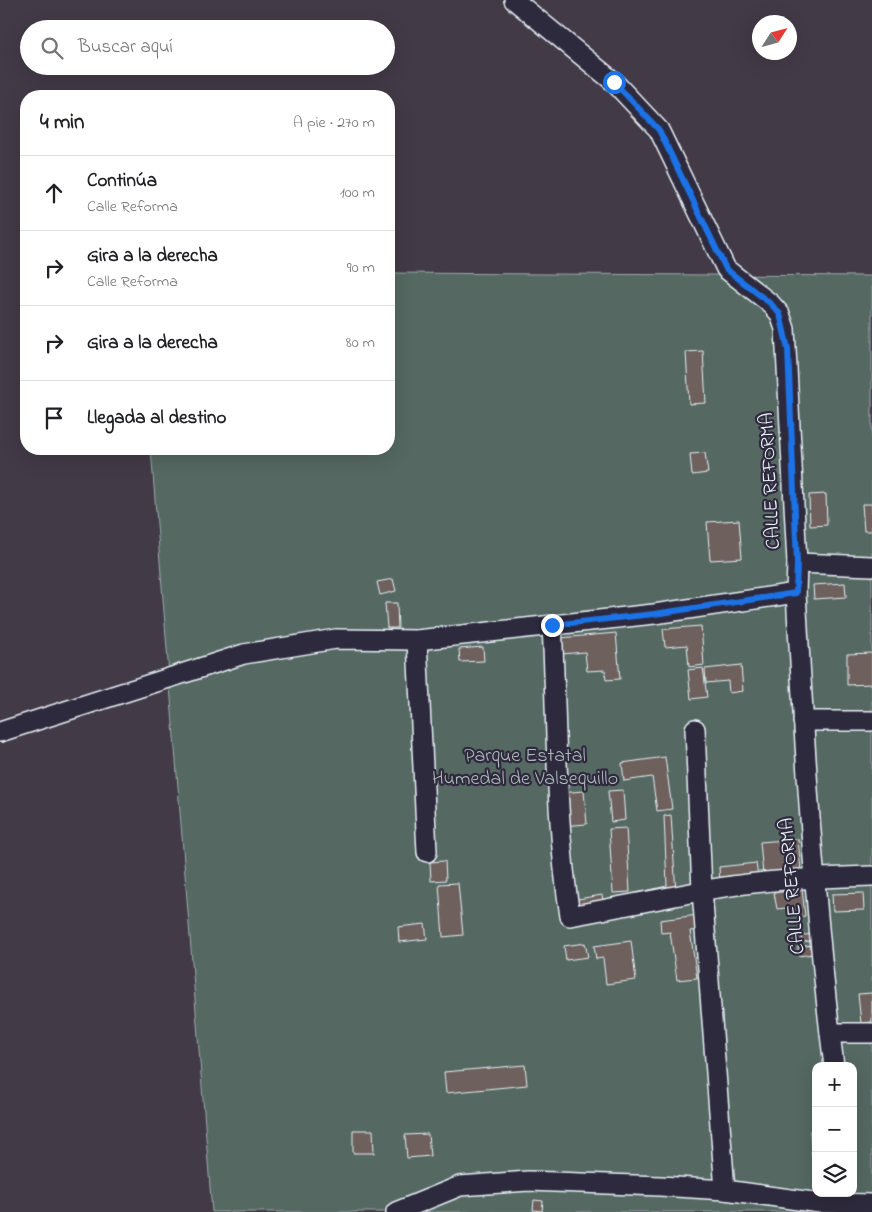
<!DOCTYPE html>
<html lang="es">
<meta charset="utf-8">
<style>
:root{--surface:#fff;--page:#f6f6f6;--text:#202124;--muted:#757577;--line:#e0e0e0}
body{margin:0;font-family:"Indie Flower",sans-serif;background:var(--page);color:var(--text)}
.controls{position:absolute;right:15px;bottom:15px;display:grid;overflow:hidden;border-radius:10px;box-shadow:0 5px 20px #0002}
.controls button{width:45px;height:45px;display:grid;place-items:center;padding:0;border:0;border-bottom:1px solid var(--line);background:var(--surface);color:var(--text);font:25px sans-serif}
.compass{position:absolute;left:752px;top:15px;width:45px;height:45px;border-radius:50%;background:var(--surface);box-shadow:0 5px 20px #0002;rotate:54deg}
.stop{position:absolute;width:15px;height:15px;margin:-11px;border:4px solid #1a73e8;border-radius:50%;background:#fff}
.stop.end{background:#1a73e8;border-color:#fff;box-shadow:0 1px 5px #0008}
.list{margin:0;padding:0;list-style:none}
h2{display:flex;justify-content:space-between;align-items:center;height:65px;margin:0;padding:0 20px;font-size:21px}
h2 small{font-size:16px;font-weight:400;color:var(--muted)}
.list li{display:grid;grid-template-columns:32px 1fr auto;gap:15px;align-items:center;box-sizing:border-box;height:75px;padding:0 20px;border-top:1px solid var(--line)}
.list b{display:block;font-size:19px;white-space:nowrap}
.list p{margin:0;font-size:16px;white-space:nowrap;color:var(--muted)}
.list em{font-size:16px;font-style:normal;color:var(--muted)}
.icon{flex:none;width:28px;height:28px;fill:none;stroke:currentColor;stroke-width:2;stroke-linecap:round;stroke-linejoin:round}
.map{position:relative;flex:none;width:872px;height:1212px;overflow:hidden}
.search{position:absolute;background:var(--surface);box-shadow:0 5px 20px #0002;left:20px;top:20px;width:375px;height:55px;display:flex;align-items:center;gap:12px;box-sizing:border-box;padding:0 18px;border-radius:28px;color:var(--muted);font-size:19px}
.panel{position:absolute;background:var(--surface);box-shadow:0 5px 20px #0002;left:20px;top:90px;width:375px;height:365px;border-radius:20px}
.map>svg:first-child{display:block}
.green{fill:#546862;stroke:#9eacad;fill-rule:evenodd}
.building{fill:#6e615c;stroke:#e8f1f8}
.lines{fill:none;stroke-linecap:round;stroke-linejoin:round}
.street-casing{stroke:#e8f1f8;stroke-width:22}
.street{stroke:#2f2a3d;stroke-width:19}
.route{stroke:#1a73e8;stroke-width:6}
.labels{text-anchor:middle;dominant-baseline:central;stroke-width:4.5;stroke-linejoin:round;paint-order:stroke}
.street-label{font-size:20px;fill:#e8f1f8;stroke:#2f2a3d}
.park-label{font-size:20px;fill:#adbabc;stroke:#2f2a3d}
</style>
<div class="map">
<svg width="872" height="1212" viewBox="0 0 872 1212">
<rect width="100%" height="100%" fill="#423a46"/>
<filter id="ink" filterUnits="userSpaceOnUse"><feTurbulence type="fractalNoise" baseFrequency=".02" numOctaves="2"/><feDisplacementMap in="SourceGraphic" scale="10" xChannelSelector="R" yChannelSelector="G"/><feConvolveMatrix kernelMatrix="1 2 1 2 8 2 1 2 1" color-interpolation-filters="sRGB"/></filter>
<g filter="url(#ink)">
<!-- green -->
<path class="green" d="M389,273L872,276V1212H212L151,449H389ZM816,1066H853V1193H816Z"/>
<!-- building -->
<g class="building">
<path d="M703,351L706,403L689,404L686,352Z"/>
<path d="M705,453L708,473L692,475L690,454Z"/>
<path d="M826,494L827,525L810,526L809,495Z"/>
<path d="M862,504H872V531H864Z"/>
<path d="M739,520L742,558L710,560L707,522Z"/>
<path d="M393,579L396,591L380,595L377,582Z"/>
<path d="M845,583L846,597L814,599L813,585Z"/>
<path d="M385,603H397L398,628H387Z"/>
<path d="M701,626L704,665L689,667L687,645L665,647L663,629Z"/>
<path d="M616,633L620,679L606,680L605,670L587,671L585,652L562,654L560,638Z"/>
<path d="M483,647L484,661L460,662L459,649Z"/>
<path d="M872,653V684L847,685V654Z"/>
<path d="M741,665L743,691L729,693L728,681L706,683L705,669Z"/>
<path d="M703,668L707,697L691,699L688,670Z"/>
<path d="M665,757L672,809L657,811L652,777L624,781L622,763Z"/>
<path d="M623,790L625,820L611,822L608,791Z"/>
<path d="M584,791L587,824L562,826L559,793Z"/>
<path d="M671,815L676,893L629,903L628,895L667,886L664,816Z"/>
<path d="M626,828L630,892L613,893L609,829Z"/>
<path d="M798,839L801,871L763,875L760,842Z"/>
<path d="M445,861L446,880L431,881L430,862Z"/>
<path d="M756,863L758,877L720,882L719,867Z"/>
<path d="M458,883L463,935L443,937L439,884Z"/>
<path d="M802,889L805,916L797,917L795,907L777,909L774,893Z"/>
<path d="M863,893L864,910L833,911L832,894Z"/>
<path d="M602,895L604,904L579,908L578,899Z"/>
<path d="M698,915L700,930L690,931L697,978L677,980L670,932L661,933L660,920Z"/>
<path d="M425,924L427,939L399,942L398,927Z"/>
<path d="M811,934L812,941L802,942L801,936Z"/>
<path d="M631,941L636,980L606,984L603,958L596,959L594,946Z"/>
<path d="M585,943L588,957L566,960L564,946Z"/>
<path d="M812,945L813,954L799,956L798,947Z"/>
<path d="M872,993V1022L861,1023L858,994Z"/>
<path d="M525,1065L527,1085L446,1093L444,1072Z"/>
<path d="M353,1130H373L374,1153H353Z"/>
<path d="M816,1130V1156H812L810,1131Z"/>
<path d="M428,1134L430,1156L407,1158L405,1135Z"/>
<path d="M534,1200L543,1201L542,1211L533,1210Z"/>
</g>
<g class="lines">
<!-- street casing -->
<g class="street-casing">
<g id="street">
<path d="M514,0L614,82L659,130L726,269L771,304L780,314L785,329L797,563L796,593C805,751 814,909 834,1066"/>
<path d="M797,563L872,566"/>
<path d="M552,625C557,722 555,820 570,916C614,908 658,899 701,891C757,880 815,878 872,876"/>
<path d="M417,640L427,852"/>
<path d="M803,721H872"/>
<path d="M695,729L702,890L725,1190"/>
<path d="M0,732L244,654L336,639L417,640L654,614L796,593"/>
<path d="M830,1033H872"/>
<path d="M396,1212L460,1186L528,1181L660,1186L725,1190L820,1203L872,1204"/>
</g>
</g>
<!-- street -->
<use href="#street" class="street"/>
</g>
</g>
<g class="lines" filter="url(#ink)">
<!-- route -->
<path class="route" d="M552,625L654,614L796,593L797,563L788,349L780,314L771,304L726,269L659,130L614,82"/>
</g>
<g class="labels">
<!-- street labels -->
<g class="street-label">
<text transform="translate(771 481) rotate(-93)">CALLE REFORMA</text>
<text transform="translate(793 886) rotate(-95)">CALLE REFORMA</text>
</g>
<!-- park labels -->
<g class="park-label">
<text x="525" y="756">Parque Estatal<tspan x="525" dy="23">Humedal de Valsequillo</tspan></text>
</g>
</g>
</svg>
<div class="controls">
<button>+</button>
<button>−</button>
<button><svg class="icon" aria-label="layers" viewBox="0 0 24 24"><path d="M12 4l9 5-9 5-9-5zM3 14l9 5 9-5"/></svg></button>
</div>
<svg class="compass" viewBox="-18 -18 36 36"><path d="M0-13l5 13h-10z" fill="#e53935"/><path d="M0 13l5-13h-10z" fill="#757577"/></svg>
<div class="stop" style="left:614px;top:82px"></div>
<div class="stop end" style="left:552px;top:625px"></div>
<div class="search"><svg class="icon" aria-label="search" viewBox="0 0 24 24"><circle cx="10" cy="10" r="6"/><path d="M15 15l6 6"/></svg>Buscar aquí</div>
<section class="panel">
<h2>4 min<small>A pie · 270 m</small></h2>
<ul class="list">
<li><svg class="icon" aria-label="ahead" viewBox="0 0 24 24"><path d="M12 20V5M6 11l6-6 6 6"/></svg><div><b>Continúa</b><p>Calle Reforma</p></div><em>100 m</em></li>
<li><svg class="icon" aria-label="right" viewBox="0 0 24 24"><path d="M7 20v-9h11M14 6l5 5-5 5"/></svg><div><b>Gira a la derecha</b><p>Calle Reforma</p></div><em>90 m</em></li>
<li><svg class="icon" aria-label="right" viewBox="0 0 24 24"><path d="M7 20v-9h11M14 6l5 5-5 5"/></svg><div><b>Gira a la derecha</b></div><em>80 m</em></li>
<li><svg class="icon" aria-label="arrive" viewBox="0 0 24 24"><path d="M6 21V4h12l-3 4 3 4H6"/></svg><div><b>Llegada al destino</b></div></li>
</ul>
</section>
</div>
